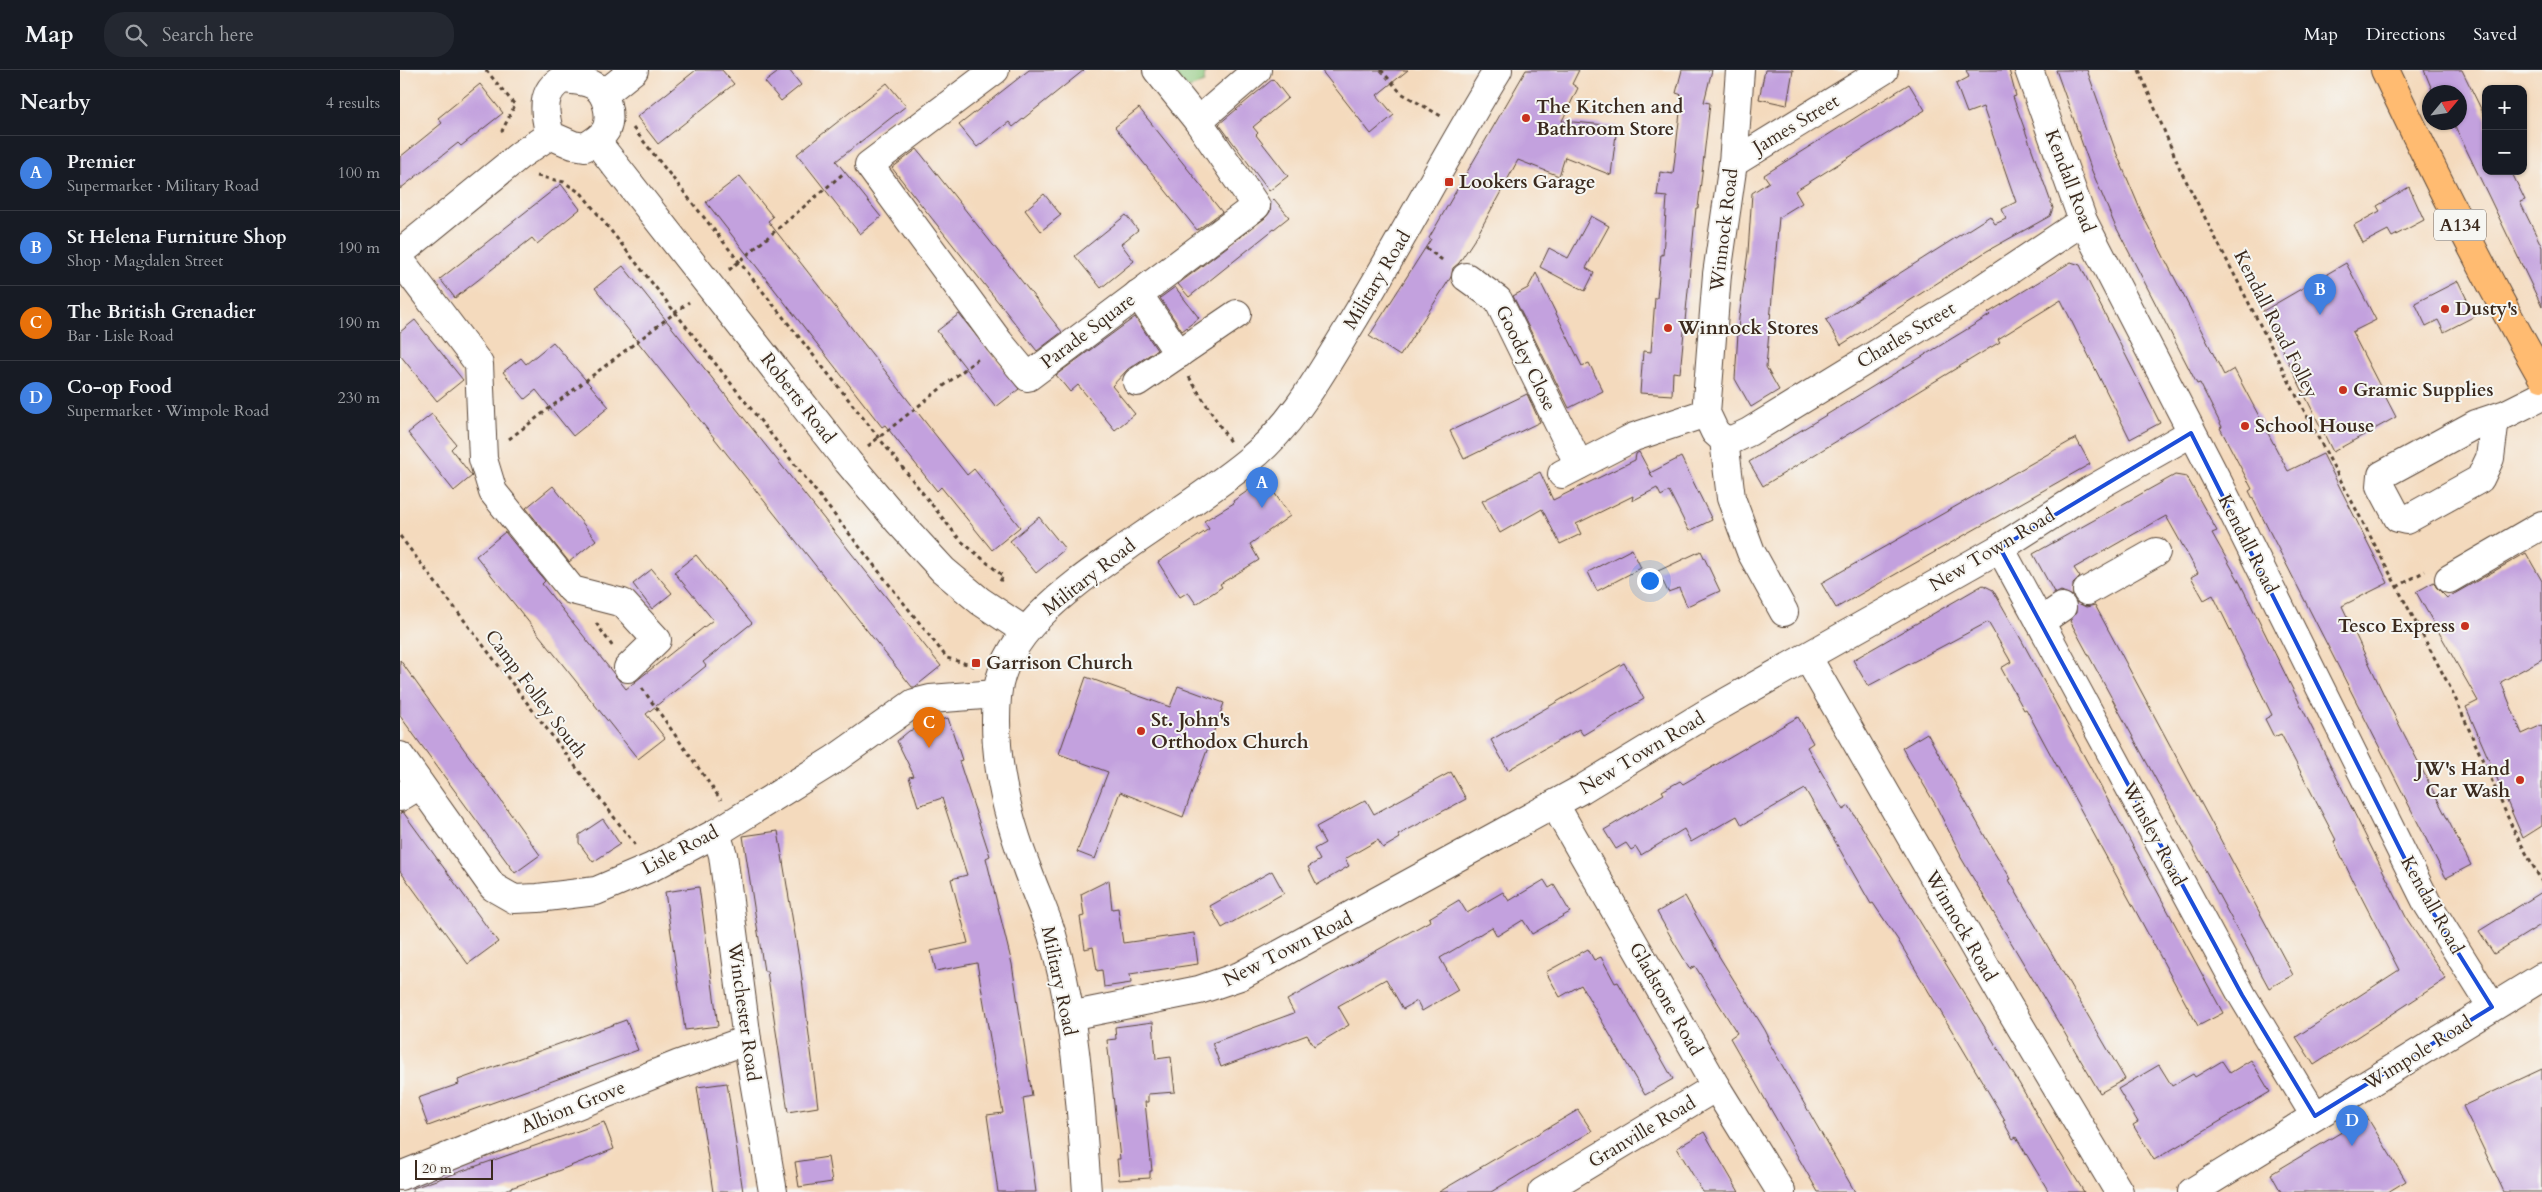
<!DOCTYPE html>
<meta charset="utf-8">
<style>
:root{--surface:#171b24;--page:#242831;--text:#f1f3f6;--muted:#9ea1a6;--line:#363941;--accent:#c8321e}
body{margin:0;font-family:Cardo,serif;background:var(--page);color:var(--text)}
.controls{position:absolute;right:15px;top:15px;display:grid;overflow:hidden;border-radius:10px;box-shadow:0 1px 4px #0004}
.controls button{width:45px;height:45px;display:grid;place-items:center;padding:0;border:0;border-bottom:1px solid var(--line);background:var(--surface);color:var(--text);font:25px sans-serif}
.compass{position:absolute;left:2022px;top:15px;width:45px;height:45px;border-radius:50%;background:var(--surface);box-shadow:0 1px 4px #0004;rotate:61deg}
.scale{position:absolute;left:15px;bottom:12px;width:78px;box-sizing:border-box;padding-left:5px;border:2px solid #3b2a1e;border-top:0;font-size:14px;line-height:18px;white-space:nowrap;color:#3b2a1e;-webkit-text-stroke:4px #f6f6f2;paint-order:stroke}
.you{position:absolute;left:1249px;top:510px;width:18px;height:18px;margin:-12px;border:4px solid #fff;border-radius:50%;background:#1a73e8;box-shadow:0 0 0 8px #1a73e833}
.badge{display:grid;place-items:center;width:32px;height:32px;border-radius:50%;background:var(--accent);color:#fff;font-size:16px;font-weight:700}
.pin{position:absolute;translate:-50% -41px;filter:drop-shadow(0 1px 2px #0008)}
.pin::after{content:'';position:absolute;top:26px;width:18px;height:15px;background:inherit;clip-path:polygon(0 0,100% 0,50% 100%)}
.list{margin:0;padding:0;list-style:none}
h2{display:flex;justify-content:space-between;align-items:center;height:65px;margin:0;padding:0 20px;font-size:21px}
h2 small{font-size:16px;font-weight:400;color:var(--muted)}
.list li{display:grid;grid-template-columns:32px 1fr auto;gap:15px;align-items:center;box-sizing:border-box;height:75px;padding:0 20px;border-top:1px solid var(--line)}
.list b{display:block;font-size:19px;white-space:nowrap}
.list p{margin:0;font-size:16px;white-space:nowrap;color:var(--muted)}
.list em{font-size:16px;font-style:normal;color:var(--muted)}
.icon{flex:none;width:28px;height:28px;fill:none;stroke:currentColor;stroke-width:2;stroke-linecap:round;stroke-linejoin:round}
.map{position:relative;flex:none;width:2142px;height:1122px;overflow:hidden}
header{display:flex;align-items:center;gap:30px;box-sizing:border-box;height:70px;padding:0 25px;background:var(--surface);border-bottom:1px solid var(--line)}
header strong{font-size:24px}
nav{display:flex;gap:28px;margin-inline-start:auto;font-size:18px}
.search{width:350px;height:45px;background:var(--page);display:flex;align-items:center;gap:12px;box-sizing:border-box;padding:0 18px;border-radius:20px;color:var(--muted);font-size:19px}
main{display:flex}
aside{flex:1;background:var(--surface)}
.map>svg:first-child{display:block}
.green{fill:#8cc77c;stroke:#64784d}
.building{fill:#c3a1de}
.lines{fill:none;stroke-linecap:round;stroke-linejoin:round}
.minor-casing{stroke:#574436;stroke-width:30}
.major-casing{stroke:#574436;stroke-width:30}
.path{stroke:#574436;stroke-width:3;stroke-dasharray:4 4;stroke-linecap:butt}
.minor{stroke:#fff;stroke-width:28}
.major{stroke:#ffbb71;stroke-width:28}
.marked{fill:none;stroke:#1d4ed8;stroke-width:4;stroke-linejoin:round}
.poi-dot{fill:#c8321e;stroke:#f6f6f2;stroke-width:2}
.labels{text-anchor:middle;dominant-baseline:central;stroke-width:4;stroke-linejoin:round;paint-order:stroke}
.shield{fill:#f6f6f2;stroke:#73675e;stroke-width:1}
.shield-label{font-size:18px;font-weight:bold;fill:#3b2a1e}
.poi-label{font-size:19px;font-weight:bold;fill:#3b2a1e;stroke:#f6f6f2;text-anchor:start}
.street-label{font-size:19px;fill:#3b2a1e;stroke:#f6f6f2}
</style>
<header>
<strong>Map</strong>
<div class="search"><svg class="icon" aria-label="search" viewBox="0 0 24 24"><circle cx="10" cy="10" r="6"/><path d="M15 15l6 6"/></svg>Search here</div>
<nav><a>Map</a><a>Directions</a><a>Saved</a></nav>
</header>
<main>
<aside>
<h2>Nearby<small>4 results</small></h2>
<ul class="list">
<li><span class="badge" style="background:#3f7fe0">A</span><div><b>Premier</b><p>Supermarket · Military Road</p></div><em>100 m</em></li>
<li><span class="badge" style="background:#3f7fe0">B</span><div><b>St Helena Furniture Shop</b><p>Shop · Magdalen Street</p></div><em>190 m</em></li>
<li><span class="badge" style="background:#e8710a">C</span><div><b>The British Grenadier</b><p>Bar · Lisle Road</p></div><em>190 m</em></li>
<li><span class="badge" style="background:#3f7fe0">D</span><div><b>Co-op Food</b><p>Supermarket · Wimpole Road</p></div><em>230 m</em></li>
</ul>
</aside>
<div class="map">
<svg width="2142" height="1122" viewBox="0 0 2142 1122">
<rect width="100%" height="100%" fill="#f6f6f2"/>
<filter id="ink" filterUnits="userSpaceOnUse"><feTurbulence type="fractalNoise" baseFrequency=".02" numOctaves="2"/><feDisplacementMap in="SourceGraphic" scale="10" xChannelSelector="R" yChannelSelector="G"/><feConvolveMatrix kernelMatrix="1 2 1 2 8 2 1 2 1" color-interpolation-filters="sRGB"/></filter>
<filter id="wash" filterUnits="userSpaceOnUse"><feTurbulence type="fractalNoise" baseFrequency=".0096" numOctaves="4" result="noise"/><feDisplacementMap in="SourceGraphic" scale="20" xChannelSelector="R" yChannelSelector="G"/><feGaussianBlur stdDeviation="1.12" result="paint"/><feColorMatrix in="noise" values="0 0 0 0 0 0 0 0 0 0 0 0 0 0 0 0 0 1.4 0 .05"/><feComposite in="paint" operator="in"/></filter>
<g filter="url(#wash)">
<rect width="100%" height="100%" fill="#f4dabd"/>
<!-- green -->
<path class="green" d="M761,0H805L804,13L789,18Z"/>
<g id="blocks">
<!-- building -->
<g class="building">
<path d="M296,0H322L334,14L258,74L237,47Z"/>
<path d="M381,0H389L401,15L381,31L365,12Z"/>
<path d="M629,0H684L613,57L609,52L577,77L559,55Z"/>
<path d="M921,0H1008L977,25L994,45L971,64Z"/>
<path d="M1126,0H1179L1172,14L1178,18L1162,51L1217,56L1211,105L1165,87L1159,106L1118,90L1078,164L1059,193L1053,198L1051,207L1000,286L969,266L1031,169L1029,168Z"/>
<path d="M1282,0H1312L1304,32L1310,33L1298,138H1296L1280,303L1273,302L1272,325L1240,323L1243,281L1251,282L1255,228H1257L1261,184L1263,185L1267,127L1257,126L1260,102L1273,104L1282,25L1276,23Z"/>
<path d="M1365,0H1393L1387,35L1359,29Z"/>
<path d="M1566,0H1609L1616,26L1613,27L1653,138L1650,146L1587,181L1441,275L1426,250L1590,146L1595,154L1606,149L1602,139L1616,132L1583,37L1567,43L1556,14L1569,7Z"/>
<path d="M1656,0H1687L1716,82L1743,146L1824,305L1834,299L1888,401L1923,384L1988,513L1942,536L1984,625L2071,795L2046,808L1849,421L1852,419L1820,358L1822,357L1800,313L1797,314L1714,153L1692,101Z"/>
<path d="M2024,0H2062L2086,49V101H2111L2125,130L2120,132L2142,177V237L2053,52H2060V22H2033Z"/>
<path d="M873,9L888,28L853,57L858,63L856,65L888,106L869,121L819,54Z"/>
<path d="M487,13L506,36L436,91L481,147L460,164L397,84Z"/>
<path d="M80,14L103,43L61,76L58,73L0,119V87L42,53L38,48Z"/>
<path d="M1509,14L1525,40L1395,121L1402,133L1379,147L1366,297L1379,320L1351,337L1335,309L1339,248L1348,182L1352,123L1369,112L1364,105Z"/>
<path d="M739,38L822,142L797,160L715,57Z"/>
<path d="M517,79L662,262L637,281L492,98Z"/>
<path d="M340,106L373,147L368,151L511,334L567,405L574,399L620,457L592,480L541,417L537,421L485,355L482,357L306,132Z"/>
<path d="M161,114L180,139L137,174L132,168L55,228L40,209Z"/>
<path d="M2009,117L2024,150L1992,167L1988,160L1963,173L1954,155L1980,141L1977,136Z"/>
<path d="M644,124L661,145L641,161L625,140Z"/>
<path d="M874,129L889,147L789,227L778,214L865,148L870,142L871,132Z"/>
<path d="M726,145L738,160L721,174L734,191L701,218L675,186Z"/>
<path d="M1191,146L1209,156L1186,198L1194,203L1185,221L1140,197L1149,178L1168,188Z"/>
<path d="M1671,192L1680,195L1760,353L1730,369L1661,230L1598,269L1600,272L1588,279L1363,416L1349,392L1574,255L1590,245L1588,243Z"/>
<path d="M1946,193L1976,250L1952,262L1996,347L1933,382L1863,241Z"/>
<path d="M223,196L541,596L515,617H512L195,218Z"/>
<path d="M1136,203L1182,296L1189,293L1203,321L1169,338L1113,226L1128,218Z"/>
<path d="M2058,211L2075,246L2044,262L2038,250L2026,256L2015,233Z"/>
<path d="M775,217L799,248L782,261L760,228Z"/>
<path d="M559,244L619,319L596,337L537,261Z"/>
<path d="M735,247L757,280L728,299L712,316L735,344L715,360L678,315L670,322L656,305Z"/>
<path d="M15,250L63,310L37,331L0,285V262Z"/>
<path d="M153,272L209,337L173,366L136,320L125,329L103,302L121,288L126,294Z"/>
<path d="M1127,324L1140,352L1064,389L1050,361Z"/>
<path d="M32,344L56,374L51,379L72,406L54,421L8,363Z"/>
<path d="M1676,368L1690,394L1436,538L1421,513Z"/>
<path d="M1239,382L1253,408L1250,403L1281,387L1312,450L1289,461L1269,421L1261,426L1257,418L1232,431L1233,426L1176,454L1181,464L1160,474L1142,439L1100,463L1082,431L1140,402L1153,430L1235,390L1236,384Z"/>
<path d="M1775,405L1787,407L1817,461L1812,463L1839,511L1994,823L2007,849L2046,909L1914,995L1896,967L1999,900L1953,811L1934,771L1936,770L1881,664L1874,667L1865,649L1872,645L1813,525L1804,530L1791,507L1798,503L1766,446L1674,498L1680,507L1673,514V526L1661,521L1655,524L1633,484Z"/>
<path d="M865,409L890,446L850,474L859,490L820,514L822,517L796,534L788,522L780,527L758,492L809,459L804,451L834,433L833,431Z"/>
<path d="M153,416L196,470L169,492L126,438Z"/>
<path d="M639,447L665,479L636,503L610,471Z"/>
<path d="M105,462L145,511L142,514L226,619L313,550L274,502L296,485L352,553L303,592L306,596L246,644L265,668L238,689L76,486Z"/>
<path d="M1232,479L1241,498L1197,521L1188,502Z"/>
<path d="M1301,481L1320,521L1287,536L1279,518L1268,522L1258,501Z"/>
<path d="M2126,483L2142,511V589L2101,612L2122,664L2142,655V756L2123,768L2066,637L2078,631L2016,522L2034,512L2036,517L2047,528Z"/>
<path d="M252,499L272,523L252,539L233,514Z"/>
<path d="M1583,515L1593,520L1622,571L1823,943L1798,956L1626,639L1624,640L1601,598L1611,592L1588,552L1468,616L1453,590Z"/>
<path d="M1676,532L1686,537L1695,535L1893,905L1869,918L1670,551L1676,543Z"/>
<path d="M0,590L140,785L115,803L0,646Z"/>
<path d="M1224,593L1244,629L1183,665L1179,659L1108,700L1091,670Z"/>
<path d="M686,607L770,637L778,616L824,633L783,747L720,722L695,789L677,782L708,702L659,684Z"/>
<path d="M1398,647L1413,673L1407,677L1443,740L1449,736L1619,1013L1658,1082L1659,1081L1684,1122H1649L1616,1067L1613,1069L1603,1051L1605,1050L1498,870L1473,833L1471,834L1405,719L1342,755L1337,746L1291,772L1284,759L1241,785L1236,777L1231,780L1226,773L1216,779L1204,760L1264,724L1262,721L1280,711L1283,714Z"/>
<path d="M548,648L562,690L559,691L590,786L586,788L612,894L632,1026L623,1028L636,1122H598L587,1045L603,1043L577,893L536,901L531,881L568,873L551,809L567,805L542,728L518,736L509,707L514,706L497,671L509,661Z"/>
<path d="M1527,663L1587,770L1611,809L1609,810L1725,1009L1700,1023L1560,786L1561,785L1535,734L1502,678Z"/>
<path d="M1051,702L1066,729L998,765L1000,768L983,778L978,770L945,789L949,796L917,815L908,797L920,790L914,779L925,773L916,757L966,730L974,744Z"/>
<path d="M3,742L98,872L68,894L0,801V743Z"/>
<path d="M203,749L220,774L193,792L179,773V765Z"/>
<path d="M378,761L401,901L418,1037L388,1042L367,901H364L343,766Z"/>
<path d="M872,801L884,823L822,858L810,836Z"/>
<path d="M709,810L712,839L718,838L723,873L794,863L798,894L730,904L731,913L704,917L702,900L697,901L693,877L685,879L680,847L684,846L681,824Z"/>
<path d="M1144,810L1149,818L1154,815L1170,842L1132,864L1123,850L1097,866L1092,857L1040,888L1058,920L1022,941L1017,931L1003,939L986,909L938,936L949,955L914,976L907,965L821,997L812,973L894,943L887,930L1030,851L1029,848L1059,830L1067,843L1103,822L1109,831Z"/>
<path d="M299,817L318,956L285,960L265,822Z"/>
<path d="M2142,822V854L2094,884L2079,861Z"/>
<path d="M1285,826L1317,883L1365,960L1369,968L1367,969L1455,1122H1418L1330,968L1337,963L1295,896L1290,899L1272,869L1257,842Z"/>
<path d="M1188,879L1194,890L1201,887L1215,913L1218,912L1273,1009L1245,1025L1181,915L1160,927L1146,902Z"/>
<path d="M226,950L238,980L28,1056L18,1028L59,1014L58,1010Z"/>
<path d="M753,952L756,989L771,987L775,1022L748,1024V1032H745L752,1101H750V1108L719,1110L717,1089H720L707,970L716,969L715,957Z"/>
<path d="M1851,990L1870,1022L1754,1090L1733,1055L1738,1052L1718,1019L1759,995L1772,1016L1793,1004L1795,1007L1822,991L1830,1003Z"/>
<path d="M2142,999V1122H2104L2063,1036Z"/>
<path d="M327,1013L330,1033L343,1122H313L305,1069L297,1017Z"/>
<path d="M1178,1040L1192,1061L1091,1122H1039Z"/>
<path d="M1967,1047L2006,1111L1988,1122H1881L1871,1104Z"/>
<path d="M204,1052L214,1079L155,1102L100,1122H13V1118Z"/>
<path d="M1304,1062L1312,1076L1339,1122H1303L1277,1078Z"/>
<path d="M428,1087L432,1112L399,1117L395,1092Z"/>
</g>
</g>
</g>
<g filter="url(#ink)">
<use href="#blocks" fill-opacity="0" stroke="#574436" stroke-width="1"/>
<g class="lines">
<!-- minor casing -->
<g class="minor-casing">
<g id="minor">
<path d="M595,0L469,95L599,272L628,307L856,136L798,51L757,0"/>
<path d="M1340,0L1333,93L1317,204L1306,343L1315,362L1324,370L1331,428L1351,482L1384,542"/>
<path d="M1629,0L1683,151L1819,414L2027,833L2092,937"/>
<path d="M163,9C173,10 184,10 193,15C207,22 212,46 206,60C201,68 192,73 185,77L173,75L150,65C144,43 140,21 163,9Z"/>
<path d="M204,24L234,0"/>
<path d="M798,51L857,0"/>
<path d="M196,71L448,392L498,451L543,500L580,531L625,561"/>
<path d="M1333,93L1484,0"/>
<path d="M0,183L120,85L150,65"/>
<path d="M0,190L79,294L83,389L93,422L172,520L223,533L257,570L228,598"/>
<path d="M1066,207L1098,230L1179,395"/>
<path d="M738,224L779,284"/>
<path d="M737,312L837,244"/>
<path d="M2095,348L2090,388L2080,409L2006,450L1998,448L1981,416L1982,405L2076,354L2106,344L2142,326"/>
<path d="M1324,370L1334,369L1349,362L1571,226L1683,151"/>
<path d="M1162,404L1234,367L1306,343"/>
<path d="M1600,478L1842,925L1915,1046"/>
<path d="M2049,509L2142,455"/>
<path d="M1687,521L1756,482"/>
<path d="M1640,552L1662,537"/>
<path d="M1408,588L1607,934L1719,1122"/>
<path d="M0,686L93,817L114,829L138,828L196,821L252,797L316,763L435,689L514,633L530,629L597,624"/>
<path d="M0,727L20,715"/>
<path d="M1155,735L1316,1017L1381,1122"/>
<path d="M316,763L323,785L347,970L373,1122"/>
<path d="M669,946L799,920L840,906L1182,719L1307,643L1600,478L1689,421L1791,363"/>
<path d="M0,1106L277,995L347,970"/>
<path d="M687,1122C681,1039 676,945 652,865C645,842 634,819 626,796C606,743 592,685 597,627C602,560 679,511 728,476C768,448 810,422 848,391C893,355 921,303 951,254C1002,170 1047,83 1098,0"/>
<path d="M1142,1122L1316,1017"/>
<path d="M1792,1122L2142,907"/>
</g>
</g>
<!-- major casing -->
<g class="major-casing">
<path id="major" d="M1985,0C2034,104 2085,207 2142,307"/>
</g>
<!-- path -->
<g class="path">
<path d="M86,0L115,35L102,61L104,64"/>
<path d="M981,0L1001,23L1041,46"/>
<path d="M1739,0L1780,99L1912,356L2052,621L2114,761L2142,812"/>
<path d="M233,58L560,470L603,506L599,513"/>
<path d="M137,106L164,112L182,124L547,588L577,597"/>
<path d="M1026,178L1045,192"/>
<path d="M329,200L445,102"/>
<path d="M789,307L830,372"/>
<path d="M109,369L289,232"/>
<path d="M468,376L579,288"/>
<path d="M0,466L236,776"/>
<path d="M1997,517L2025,501"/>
<path d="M196,553L213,577"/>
<path d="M242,618L321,730"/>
</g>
<!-- minor -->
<use href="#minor" class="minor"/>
<!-- major -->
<use href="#major" class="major"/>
</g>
</g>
<!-- marked area -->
<path class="marked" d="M1791,363L2027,833L2092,937L1915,1046L1842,925L1600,478Z"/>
<!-- markers -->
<g class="poi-dot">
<circle cx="1126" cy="48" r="5"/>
<rect x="1044" y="107" width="10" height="10" rx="2.5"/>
<circle cx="2045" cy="239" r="5"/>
<circle cx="1268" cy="258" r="5"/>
<circle cx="1943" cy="320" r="5"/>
<circle cx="1845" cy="356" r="5"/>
<circle cx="2065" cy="556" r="5"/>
<rect x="571" y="588" width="10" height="10" rx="2.5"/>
<circle cx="741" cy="661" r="5"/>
<circle cx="2120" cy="710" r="5"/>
</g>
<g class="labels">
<!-- shield labels -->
<rect class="shield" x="2034" y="139.5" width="52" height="31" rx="4"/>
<g class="shield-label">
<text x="2060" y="155">A134</text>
</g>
<!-- poi labels -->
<g class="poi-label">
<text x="1136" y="37">The Kitchen and<tspan x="1136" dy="22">Bathroom Store</tspan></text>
<text x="1059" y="112">Lookers Garage</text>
<text x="2055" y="239">Dusty's</text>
<text x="1278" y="258">Winnock Stores</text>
<text x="1953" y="320">Gramic Supplies</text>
<text x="1855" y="356">School House</text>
<text x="2055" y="556" text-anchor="end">Tesco Express</text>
<text x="586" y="593">Garrison Church</text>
<text x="751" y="650">St. John's<tspan x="751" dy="22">Orthodox Church</tspan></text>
<text x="2110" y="699" text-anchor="end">JW's Hand<tspan x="2110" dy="22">Car Wash</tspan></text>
</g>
<!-- street labels -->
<g class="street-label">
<text transform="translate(1396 54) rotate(-31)">James Street</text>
<text transform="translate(1670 111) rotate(69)">Kendall Road</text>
<text transform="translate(1324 160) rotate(-83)">Winnock Road</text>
<text transform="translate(977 210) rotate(-59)">Military Road</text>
<text transform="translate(1876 254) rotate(63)">Kendall Road Folley</text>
<text transform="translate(688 261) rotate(-37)">Parade Square</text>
<text transform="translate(1506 265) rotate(-31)">Charles Street</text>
<text transform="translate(1126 288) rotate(64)">Goodey Close</text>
<text transform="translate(398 328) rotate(52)">Roberts Road</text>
<text transform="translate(1848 474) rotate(63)">Kendall Road</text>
<text transform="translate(1592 480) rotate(-31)">New Town Road</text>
<text transform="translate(689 507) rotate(-38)">Military Road</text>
<text transform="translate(136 624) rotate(53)">Camp Folley South</text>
<text transform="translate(1242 683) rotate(-31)">New Town Road</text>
<text transform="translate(1754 764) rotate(62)">Winsley Road</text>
<text transform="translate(280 780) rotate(-28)">Lisle Road</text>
<text transform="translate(2032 835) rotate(61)">Kendall Road</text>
<text transform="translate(1561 856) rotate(60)">Winnock Road</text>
<text transform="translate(888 879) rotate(-27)">New Town Road</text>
<text transform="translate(659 911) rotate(78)">Military Road</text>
<text transform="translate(1266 929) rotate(60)">Gladstone Road</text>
<text transform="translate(344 942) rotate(82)">Winchester Road</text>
<text transform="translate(2018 983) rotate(-32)">Wimpole Road</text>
<text transform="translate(173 1037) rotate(-22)">Albion Grove</text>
<text transform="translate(1242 1062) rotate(-31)">Granville Road</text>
</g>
</g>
</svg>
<div class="controls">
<button>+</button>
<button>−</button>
</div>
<svg class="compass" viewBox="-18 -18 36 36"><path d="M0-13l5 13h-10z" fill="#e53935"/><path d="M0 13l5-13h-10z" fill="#9ea1a6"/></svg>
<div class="scale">20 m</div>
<div class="you"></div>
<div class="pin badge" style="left:862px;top:438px;background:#3f7fe0">A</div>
<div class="pin badge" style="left:1920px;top:245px;background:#3f7fe0">B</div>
<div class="pin badge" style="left:529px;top:678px;background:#e8710a">C</div>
<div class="pin badge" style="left:1952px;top:1076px;background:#3f7fe0">D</div>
</div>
</main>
